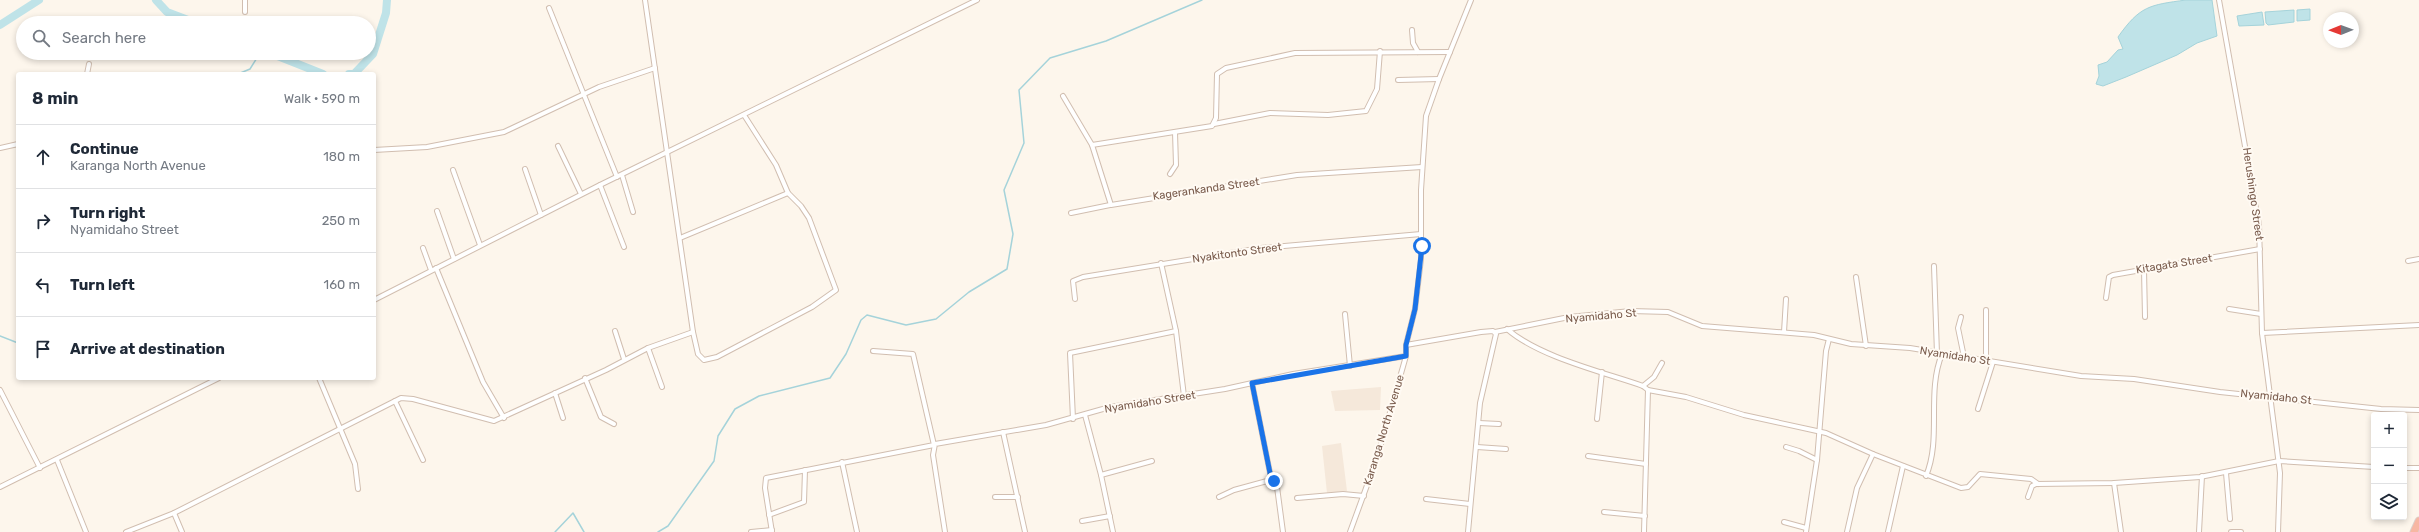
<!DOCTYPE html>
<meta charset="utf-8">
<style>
:root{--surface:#fff;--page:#f2f2f3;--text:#1f2937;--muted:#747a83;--line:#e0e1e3}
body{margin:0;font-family:Rubik,sans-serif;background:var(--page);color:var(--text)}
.controls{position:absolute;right:12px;bottom:12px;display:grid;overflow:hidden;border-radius:4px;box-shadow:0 2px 6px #0003}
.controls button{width:36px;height:36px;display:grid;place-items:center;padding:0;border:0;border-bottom:1px solid var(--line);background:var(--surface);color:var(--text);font:20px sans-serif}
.compass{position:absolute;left:2323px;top:12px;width:36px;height:36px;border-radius:50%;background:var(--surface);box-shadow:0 2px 6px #0003;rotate:269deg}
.stop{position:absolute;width:12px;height:12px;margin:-9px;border:3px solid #1a73e8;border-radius:50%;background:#fff}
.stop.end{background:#1a73e8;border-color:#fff;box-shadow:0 1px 4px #0008}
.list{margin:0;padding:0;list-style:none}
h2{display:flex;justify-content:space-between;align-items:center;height:52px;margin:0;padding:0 16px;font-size:17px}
h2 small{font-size:13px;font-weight:400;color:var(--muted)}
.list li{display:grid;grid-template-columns:26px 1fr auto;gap:12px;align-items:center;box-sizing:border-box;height:64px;padding:0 16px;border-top:1px solid var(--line)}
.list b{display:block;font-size:15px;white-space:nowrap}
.list p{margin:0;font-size:13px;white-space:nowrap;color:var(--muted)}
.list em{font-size:13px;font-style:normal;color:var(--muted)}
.icon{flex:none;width:22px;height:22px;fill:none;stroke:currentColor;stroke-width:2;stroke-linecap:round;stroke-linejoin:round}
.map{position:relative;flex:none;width:2419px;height:532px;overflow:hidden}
.search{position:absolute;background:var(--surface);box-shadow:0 2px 6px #0003;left:16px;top:16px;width:360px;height:44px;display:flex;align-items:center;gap:10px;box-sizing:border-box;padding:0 14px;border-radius:22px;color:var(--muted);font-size:15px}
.panel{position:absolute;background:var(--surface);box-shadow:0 2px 6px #0003;left:16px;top:72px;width:360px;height:308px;border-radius:4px}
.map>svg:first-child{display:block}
.residential{fill:#f5e8da}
.water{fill:#bfe3e8;stroke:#a5d3da}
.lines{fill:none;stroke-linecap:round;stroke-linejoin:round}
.stream{stroke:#a5d3da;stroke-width:1.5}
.river{stroke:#bfe3e8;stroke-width:8}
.street-casing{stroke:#d1beb0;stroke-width:6}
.highway-casing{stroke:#dad1cd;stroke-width:9}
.street{stroke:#fff;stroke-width:4}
.highway{stroke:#f7b7a3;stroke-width:7}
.route{stroke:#1a73e8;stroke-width:5}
.labels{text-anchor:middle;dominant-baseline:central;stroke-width:4;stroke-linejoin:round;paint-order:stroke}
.street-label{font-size:11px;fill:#7a5c4d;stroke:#fffaf3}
</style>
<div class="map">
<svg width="2419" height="532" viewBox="0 0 2419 532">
<rect width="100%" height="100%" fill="#fdf6ec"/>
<!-- residential -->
<g class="residential">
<path d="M1381,387L1380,410L1335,411L1331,391Z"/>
<path d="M1341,443L1347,491L1327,493L1322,446Z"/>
</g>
<!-- water -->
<g class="water">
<path d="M2186,0H2212L2217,36L2197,43L2177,55L2126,77L2103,86L2096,84L2099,76L2098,65L2107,62L2118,50L2123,49L2118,37C2140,6 2149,5 2186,0Z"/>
<path d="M2310,9V20L2297,21V10Z"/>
<path d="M2294,10V22L2268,25L2266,23L2265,12Z"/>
<path d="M2262,12L2264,25L2239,26L2237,16Z"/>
</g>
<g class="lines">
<!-- stream -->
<g class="stream">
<path d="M238,74L250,69L260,53"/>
<path d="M0,336L18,343"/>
<path d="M555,532L573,513L584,532"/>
<path d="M658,532L668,526L714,461L718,436L735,409L759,396L830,378L846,354L861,320L867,315L906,325L936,319L969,292L1007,269L1013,234L1004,190L1024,143L1019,90L1050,58L1106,41L1202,0"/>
</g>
<!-- river -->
<g class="river">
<path d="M156,0L167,12L196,23"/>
<path d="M0,25L39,0"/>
<path d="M270,53L323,74"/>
<path d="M349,74H354L373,54L386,13L387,0"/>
</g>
<!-- street casing -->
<g class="street-casing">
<g id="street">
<path d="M645,0L693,332L698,354L704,360L717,357L812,307L836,290L809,218L801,206L788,193L776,165L744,115"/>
<path d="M2219,0L2259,225L2262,333L2280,473L2278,532"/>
<path d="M549,8L617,177"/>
<path d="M245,12V0"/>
<path d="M1412,30L1413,43L1418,52"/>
<path d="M87,74L89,64"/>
<path d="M1398,80L1439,79"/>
<path d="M1063,96L1092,145L1111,205L1297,175L1422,167"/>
<path d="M1214,124L1270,113L1328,115L1366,111L1377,89L1380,51"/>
<path d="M1092,145L1212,126L1216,118L1217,74L1226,68L1295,53L1450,52"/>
<path d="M558,146L581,194"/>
<path d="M0,148L18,144"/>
<path d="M374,150L427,147L504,132L599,87L655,68"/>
<path d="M525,169L541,215"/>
<path d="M453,170L480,245"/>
<path d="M1170,174L1176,165L1175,132"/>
<path d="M622,175L633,212"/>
<path d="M600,185L624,247"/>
<path d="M437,211L454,259"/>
<path d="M1071,213L1110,205"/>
<path d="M680,238L788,193"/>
<path d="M423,248L431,270"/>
<path d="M2408,261L2419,259"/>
<path d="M1161,263L1176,331L1184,396"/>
<path d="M1934,266L1937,354"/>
<path d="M436,268L483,382L504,418"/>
<path d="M2144,270L2145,317"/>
<path d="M1856,277L1866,346"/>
<path d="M2106,298L2109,277L2113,275L2260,249"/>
<path d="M1075,299L1073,281L1083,277L1261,248L1421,234"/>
<path d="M374,300L600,185L977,0"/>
<path d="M2229,309L2261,314"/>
<path d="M1986,310V360"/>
<path d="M1345,314L1350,366"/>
<path d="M1961,317L1958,328L1964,357"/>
<path d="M1507,329C1539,357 1603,372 1643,386L1648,390L1644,532"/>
<path d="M615,331L624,359"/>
<path d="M1495,332L1569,317L1631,311L1668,312L1702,326L1814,335L1851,344L1910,348L2081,376L2134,379L2220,392L2381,409L2419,410"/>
<path d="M1784,332L1786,299"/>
<path d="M2262,333L2419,325"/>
<path d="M1406,345L1481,332L1493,331L1496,334L1480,403L1468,532"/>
<path d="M648,348L662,387"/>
<path d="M319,378L355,464L358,489"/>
<path d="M585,378L601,417L614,424"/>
<path d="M1643,386L1654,377L1662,363"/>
<path d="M0,390L40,468"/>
<path d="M1648,390L1686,397L1744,415L1826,433L1873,454L1961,488L1968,487L1980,474L2031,479L2038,484"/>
<path d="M555,393L563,418"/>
<path d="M395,401L423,460"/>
<path d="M1978,409L1993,362"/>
<path d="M1085,415L1101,475L1113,532"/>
<path d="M1073,419L1070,353L1176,331"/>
<path d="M1597,419L1602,372"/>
<path d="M1479,423L1499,424"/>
<path d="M1003,432L1025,532"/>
<path d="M1477,447L1506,449"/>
<path d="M1786,447L1799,451L1817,460"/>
<path d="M1588,456L1646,464"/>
<path d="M57,460L86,532"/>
<path d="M842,462L857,532"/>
<path d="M2404,468H2419"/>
<path d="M2226,473L2230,519"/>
<path d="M1101,475L1152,461"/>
<path d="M1926,476C1942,438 1926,393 1942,354"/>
<path d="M1271,478L1277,487L1283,532"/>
<path d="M2114,483L2121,532"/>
<path d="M0,487L219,378"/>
<path d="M995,497H1018"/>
<path d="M1219,497L1234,490L1267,481L1271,478L1252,383"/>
<path d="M2028,497L2032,486L2036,484L2114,483L2200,477L2279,461L2374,467"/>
<path d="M1297,498L1343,494L1364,496"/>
<path d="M1426,499L1470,504"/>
<path d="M1604,512L1645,516"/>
<path d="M174,513L182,532"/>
<path d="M769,515L804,502L805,470"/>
<path d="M1082,521L1110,516"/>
<path d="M1784,522L1806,528"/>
<path d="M126,532L174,513L401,398L413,399L494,421L606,370L648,348L693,332"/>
<path d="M751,532L772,530"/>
<path d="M772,532L765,488L766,478L934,445L913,354L873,351"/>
<path d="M945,532L933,455L935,444L1046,425L1110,407L1225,389L1293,374L1406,356"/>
<path d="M1350,532L1377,458L1406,356V345L1415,309L1421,259V190L1426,116L1439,79L1471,0"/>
<path d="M1806,532L1817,460L1826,351L1829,339"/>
<path d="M1847,532L1857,488L1873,454"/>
<path d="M1888,532L1903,466"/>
<path d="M2199,532L2202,476"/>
<path d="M2231,532H2241"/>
</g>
</g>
<!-- highway casing -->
<g class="highway-casing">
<path id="highway" d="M2414,532L2419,521"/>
</g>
<!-- street -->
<use href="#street" class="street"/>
<!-- highway -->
<use href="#highway" class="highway"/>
</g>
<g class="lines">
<!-- route -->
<path class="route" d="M1274,481L1271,478L1252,383L1406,356V345L1415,309L1422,246"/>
</g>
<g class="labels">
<!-- street labels -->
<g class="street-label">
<text transform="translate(1206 189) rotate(-8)">Kagerankanda Street</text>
<text transform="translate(2253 194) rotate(82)">Herushingo Street</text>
<text transform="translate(1237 253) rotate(-8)">Nyakitonto Street</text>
<text transform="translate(2174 264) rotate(-9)">Kitagata Street</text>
<text transform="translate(1601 316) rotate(-5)">Nyamidaho St</text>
<text transform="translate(1955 356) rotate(9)">Nyamidaho St</text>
<text transform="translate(2276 397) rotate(6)">Nyamidaho St</text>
<text transform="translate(1150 402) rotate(-9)">Nyamidaho Street</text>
<text transform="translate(1384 430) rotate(-73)">Karanga North Avenue</text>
</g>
</g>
</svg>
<div class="controls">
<button>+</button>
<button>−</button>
<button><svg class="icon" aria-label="layers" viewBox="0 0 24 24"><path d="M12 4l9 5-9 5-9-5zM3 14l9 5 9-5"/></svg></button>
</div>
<svg class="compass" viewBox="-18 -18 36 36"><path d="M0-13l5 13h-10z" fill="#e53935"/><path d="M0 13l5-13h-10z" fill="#747a83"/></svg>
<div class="stop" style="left:1422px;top:246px"></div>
<div class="stop end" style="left:1274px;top:481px"></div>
<div class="search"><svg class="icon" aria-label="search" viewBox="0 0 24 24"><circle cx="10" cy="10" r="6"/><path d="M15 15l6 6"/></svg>Search here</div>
<section class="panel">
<h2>8 min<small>Walk · 590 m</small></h2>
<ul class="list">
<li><svg class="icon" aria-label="ahead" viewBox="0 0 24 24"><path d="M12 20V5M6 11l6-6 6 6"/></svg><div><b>Continue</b><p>Karanga North Avenue</p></div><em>180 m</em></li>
<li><svg class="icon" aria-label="right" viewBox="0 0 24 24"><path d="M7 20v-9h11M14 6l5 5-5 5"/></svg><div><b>Turn right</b><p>Nyamidaho Street</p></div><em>250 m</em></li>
<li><svg class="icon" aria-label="left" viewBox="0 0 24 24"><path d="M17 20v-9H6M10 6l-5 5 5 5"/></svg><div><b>Turn left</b></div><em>160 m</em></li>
<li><svg class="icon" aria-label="arrive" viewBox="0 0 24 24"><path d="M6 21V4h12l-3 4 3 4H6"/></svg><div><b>Arrive at destination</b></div></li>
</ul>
</section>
</div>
